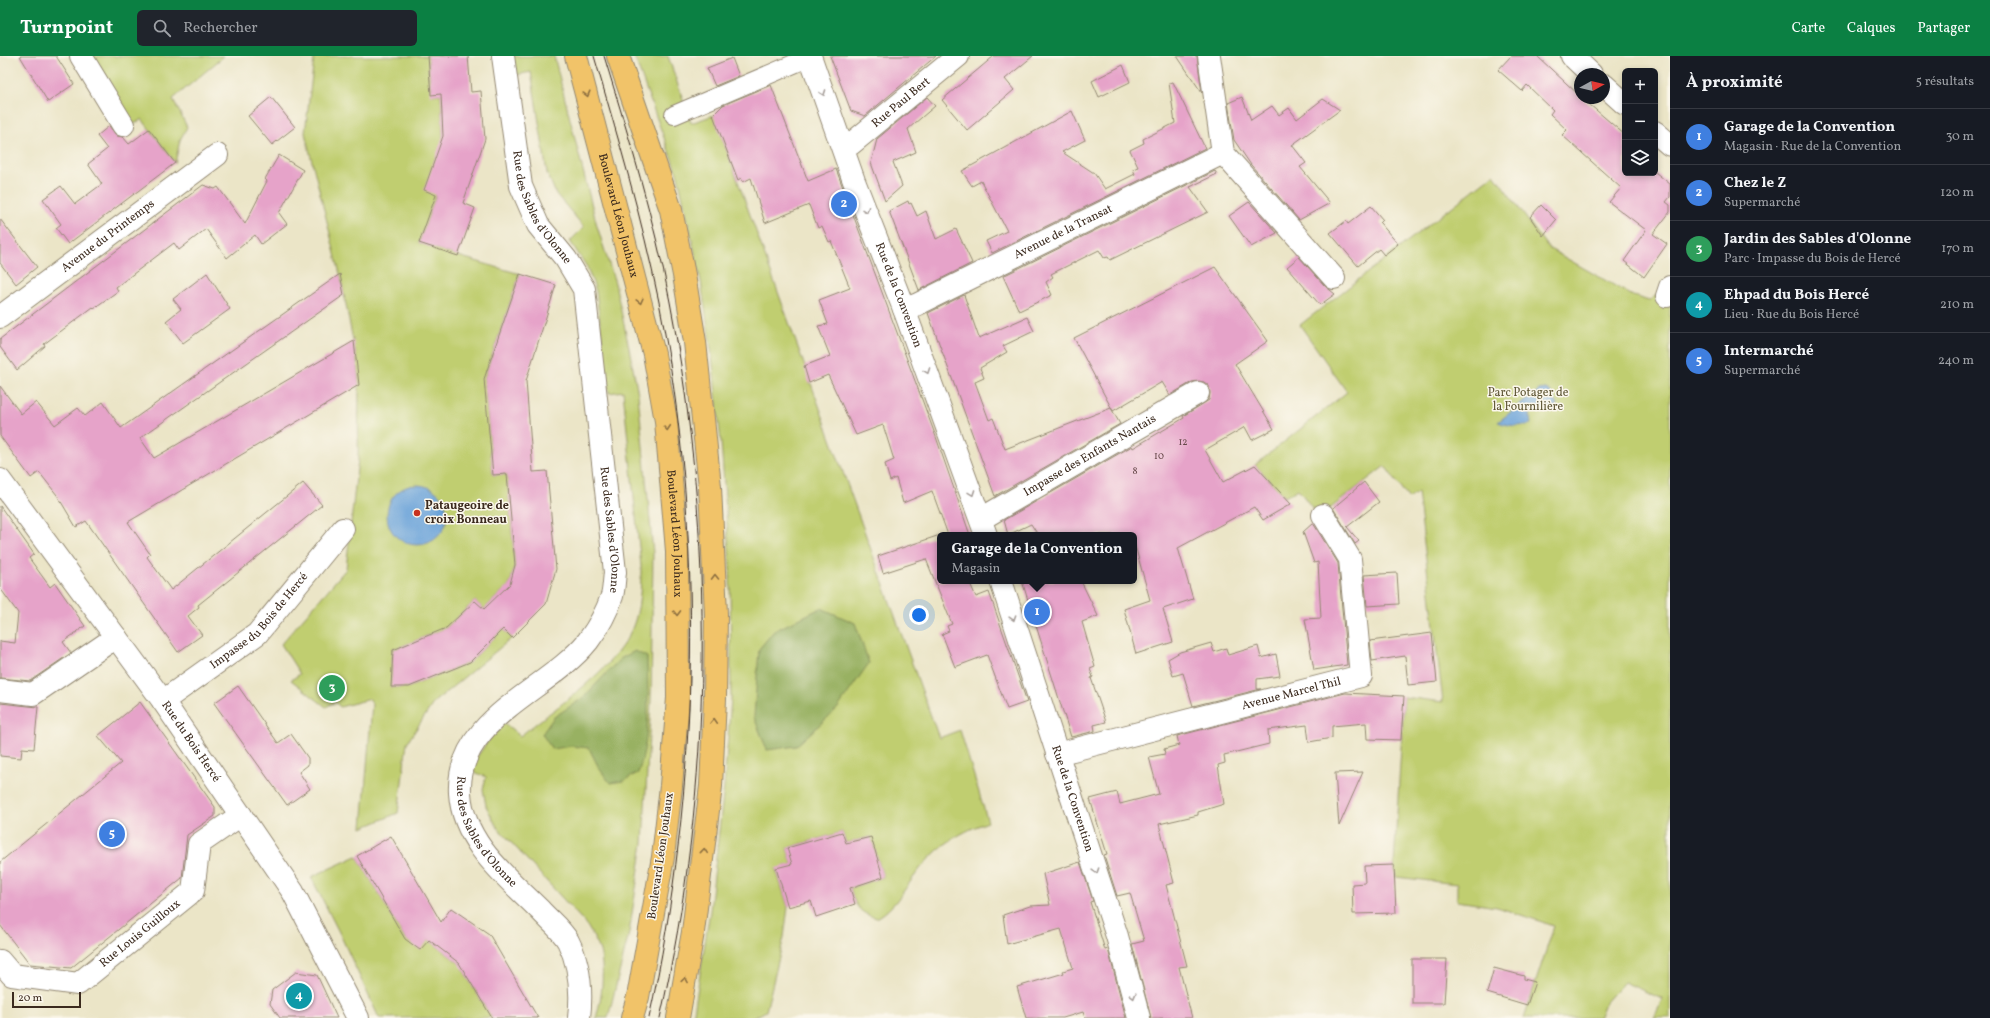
<!DOCTYPE html>
<html lang="fr">
<meta charset="utf-8">
<style>
:root{--surface:#171b24;--page:#20242c;--text:#f1f3f6;--muted:#9ea1a6;--line:#363941;--accent:#0b8043}
body{margin:0;font-family:Vollkorn,serif;background:var(--page);color:var(--text)}
.controls{position:absolute;right:12px;top:12px;display:grid;overflow:hidden;border-radius:6px;box-shadow:0 2px 6px #0003}
.controls button{width:36px;height:36px;display:grid;place-items:center;padding:0;border:0;border-bottom:1px solid var(--line);background:var(--surface);color:var(--text);font:20px sans-serif}
.compass{position:absolute;left:1574px;top:12px;width:36px;height:36px;border-radius:50%;background:var(--surface);box-shadow:0 2px 6px #0003;rotate:82deg}
.scale{position:absolute;left:12px;bottom:10px;width:69px;box-sizing:border-box;padding-left:4px;border:2px solid #3b2a1e;border-top:0;font-size:11px;line-height:14px;white-space:nowrap;color:#3b2a1e;-webkit-text-stroke:3px #fbf7ec;paint-order:stroke}
.you{position:absolute;left:919px;top:559px;width:14px;height:14px;margin:-10px;border:3px solid #fff;border-radius:50%;background:#1a73e8;box-shadow:0 0 0 6px #1a73e833}
.badge{display:grid;place-items:center;width:26px;height:26px;border-radius:50%;background:var(--accent);color:#fff;font-size:13px;font-weight:700}
.pin{position:absolute;translate:-50% -50%;border:2px solid #fff;box-shadow:0 1px 4px #0006}
.popup{position:absolute;left:937px;top:476px;width:200px;height:52px;box-sizing:border-box;display:grid;place-content:center;border-radius:6px;background:var(--surface);filter:drop-shadow(0 1px 3px #0005);font-size:13px;white-space:nowrap;color:var(--muted)}
.popup b{font-size:15px;color:var(--text)}
.popup::after{content:'';position:absolute;left:50%;top:100%;margin-left:-8px;border:8px solid transparent;border-top-color:var(--surface)}
.list{margin:0;padding:0;list-style:none}
h2{display:flex;justify-content:space-between;align-items:center;height:52px;margin:0;padding:0 16px;font-size:17px}
h2 small{font-size:13px;font-weight:400;color:var(--muted)}
.list li{display:grid;grid-template-columns:26px 1fr auto;gap:12px;align-items:center;box-sizing:border-box;height:56px;padding:0 16px;border-top:1px solid var(--line)}
.list b{display:block;font-size:15px;white-space:nowrap}
.list p{margin:0;font-size:13px;white-space:nowrap;color:var(--muted)}
.list em{font-size:13px;font-style:normal;color:var(--muted)}
.icon{flex:none;width:22px;height:22px;fill:none;stroke:currentColor;stroke-width:2;stroke-linecap:round;stroke-linejoin:round}
.map{position:relative;flex:none;width:1670px;height:962px;overflow:hidden}
header{display:flex;align-items:center;gap:24px;box-sizing:border-box;height:56px;padding:0 20px;background:var(--accent);color:#fff}
header strong{font-size:19px}
nav{display:flex;gap:22px;margin-inline-start:auto;font-size:14px}
.search{width:280px;height:36px;background:var(--page);display:flex;align-items:center;gap:10px;box-sizing:border-box;padding:0 14px;border-radius:6px;color:var(--muted);font-size:15px}
main{display:flex}
aside{flex:1;background:var(--surface)}
.map>svg:first-child{display:block}
.green{fill:#c0ce70;stroke:#7e7c47}
.forest{fill:#98b162;stroke:#6a6e40}
.water{fill:#6aa3d9;stroke:#52667c}
.building{fill:#e6a3c9}
.lines{fill:none;stroke-linecap:round;stroke-linejoin:round}
.pedestrian-casing{stroke:#938872;stroke-width:20}
.minor-casing{stroke:#938872;stroke-width:24}
.primary-casing{stroke:#938872;stroke-width:24}
.pedestrian{stroke:#fff;stroke-width:18}
.minor{stroke:#fff;stroke-width:22}
.primary{stroke:#f1c369;stroke-width:22}
.tram{stroke:#3b2a1e;stroke-width:1}
.oneway{stroke:#a79f9a}
.oneway2{stroke:#8d6f40}
.poi-dot{fill:#c8321e;stroke:#fbf7ec;stroke-width:1.5}
.labels{text-anchor:middle;dominant-baseline:central;stroke-width:3;stroke-linejoin:round;paint-order:stroke}
.number-label{font-size:10px;fill:#664849}
.street-label{font-size:12px;fill:#3b2a1e;stroke:#fbf7ec}
.park-label{font-size:12px;fill:#5c5332;stroke:#fbf7ec}
.poi-label{font-size:12px;font-weight:bold;fill:#3b2a1e;stroke:#fbf7ec;text-anchor:start}
</style>
<header>
<strong>Turnpoint</strong>
<div class="search"><svg class="icon" aria-label="search" viewBox="0 0 24 24"><circle cx="10" cy="10" r="6"/><path d="M15 15l6 6"/></svg>Rechercher</div>
<nav><a>Carte</a><a>Calques</a><a>Partager</a></nav>
</header>
<main>
<div class="map">
<svg width="1670" height="962" viewBox="0 0 1670 962">
<rect width="100%" height="100%" fill="#fbf7ec"/>
<filter id="ink" filterUnits="userSpaceOnUse"><feTurbulence type="fractalNoise" baseFrequency=".025" numOctaves="2"/><feDisplacementMap in="SourceGraphic" scale="8" xChannelSelector="R" yChannelSelector="G"/><feConvolveMatrix kernelMatrix="1 2 1 2 8 2 1 2 1" color-interpolation-filters="sRGB"/></filter>
<filter id="wash" filterUnits="userSpaceOnUse"><feTurbulence type="fractalNoise" baseFrequency=".012" numOctaves="4" result="noise"/><feDisplacementMap in="SourceGraphic" scale="16" xChannelSelector="R" yChannelSelector="G"/><feGaussianBlur stdDeviation="0.9" result="paint"/><feColorMatrix in="noise" values="0 0 0 0 0 0 0 0 0 0 0 0 0 0 0 0 0 1.4 0 .05"/><feComposite in="paint" operator="in"/></filter>
<g filter="url(#wash)">
<rect width="100%" height="100%" fill="#ebe5c7"/>
<!-- green -->
<g class="green">
<path d="M89,0H224L173,43L187,71L180,84L175,107L142,63L131,70Z"/>
<path d="M311,0H428L431,39L441,38L443,80L436,139L419,187L458,200L520,218L484,323L493,419L507,418L515,509L510,528L484,553L475,545L446,572L398,592H393L391,631H409L470,606L503,573L512,582L434,646L407,687L398,757L362,772L372,648L370,643L340,651L335,646L326,651L291,624L300,618L281,588L346,513L358,403L359,329L357,305L340,218L305,77L314,3Z"/>
<path d="M513,0H554L597,170L615,227L628,287L638,338L653,497L651,644L643,787L629,877L608,962H596C602,942 604,920 601,899C599,888 591,877 586,868L497,771L486,750L483,733L486,721L472,715L474,705L502,665L520,680C554,653 604,620 626,584C640,562 641,535 641,510L623,335L609,337L596,235L587,211L570,185L584,171L556,138L547,117L531,16L516,19Z"/>
<path d="M634,0H668L691,67L714,59L939,682L960,674L988,766C955,778 934,793 913,822C902,837 894,852 877,862C858,857 855,849 850,832L883,821L871,781L846,787L842,776L787,792L792,808L776,813L788,851L784,881L766,955L753,962H693L710,855L724,731L731,643L730,509L721,386L712,300L701,225L678,120Z"/>
<path d="M1494,118L1548,192L1633,240L1649,245L1659,237L1670,241V962H1654L1662,943L1624,926L1605,947L1599,962H1524L1554,870L1497,851L1457,845V828L1396,821L1394,809L1404,641L1443,646L1418,436L1409,443L1385,410L1319,461L1298,433L1285,441L1255,409L1347,336L1300,269Z"/>
<path d="M357,800L405,883L420,893L429,884L459,907L492,962H379L339,876L311,821Z"/>
</g>
<!-- forest -->
<g class="forest">
<path d="M821,552L855,567L869,607L837,653L796,690L767,694L754,661L759,593L774,575Z"/>
<path d="M635,595L647,601C648,639 651,681 638,717L623,725L610,727L599,712L589,692L572,690L552,693L542,678L554,661L583,642L620,603Z"/>
</g>
<!-- water -->
<g class="water">
<path d="M1546,333L1551,336L1557,348L1554,355L1549,356L1531,355L1530,361L1531,368C1520,371 1508,370 1498,366L1539,334Z"/>
<circle cx="417" cy="459" r="30"/>
</g>
<g id="blocks">
<!-- building -->
<g class="building">
<path d="M20,0H56L74,28L48,46Z"/>
<path d="M428,0H468L471,36L481,35L485,83L463,147L475,152L458,200L419,187L436,139L424,134L443,80L441,38L431,39Z"/>
<path d="M830,0H936L865,60L851,55Z"/>
<path d="M994,0H1033L1005,23L1014,34L967,74L942,44Z"/>
<path d="M1177,0H1197L1202,37Z"/>
<path d="M1511,0H1537L1580,40V42H1582L1625,79V117L1655,116L1670,128V141L1666,146L1670,149V156L1653,178L1667,188L1644,221L1624,205L1646,174L1609,146L1621,132L1562,79L1567,74L1550,58L1553,54L1527,29L1522,35L1498,14Z"/>
<path d="M732,2L739,20L715,30L707,12Z"/>
<path d="M1123,9L1130,26L1099,41L1092,25Z"/>
<path d="M1173,26L1205,92L992,197L986,185L1007,175L981,125L972,130L962,115L1072,55L1085,84L1062,96L1094,117L1105,133L1135,118L1133,113L1138,111L1130,94L1144,87L1143,83L1175,67L1169,27Z"/>
<path d="M771,29L808,125L836,113L936,381L970,479H948L932,435L903,447L896,422L890,425L885,408L894,404L883,369L856,379L828,319L809,327L804,310L830,300L818,270L828,268L819,244L850,232L831,185L829,186L822,170L818,172L809,149L765,167L751,122L743,126L741,122L738,124L713,59L723,49Z"/>
<path d="M271,41L295,71L272,89L248,60Z"/>
<path d="M927,41L935,50L908,73L916,96L893,106L902,130L885,145L871,107L877,83Z"/>
<path d="M1242,41L1251,64L1272,50L1279,59L1289,52L1297,63L1323,43L1340,54L1292,89L1306,107L1300,111L1330,147L1299,164L1251,109L1234,84L1228,47Z"/>
<path d="M109,70L117,80L123,81L129,88L149,73L175,107L68,188L56,172L61,168L43,143L61,130L75,148L102,128L88,108L107,93L97,80Z"/>
<path d="M279,99L303,114L279,157L287,168L261,188L255,179L227,202L206,173L179,194L174,187L116,231L118,235L94,252L93,251L44,288L45,290L17,314L0,291V283L203,129L215,133L218,131L245,168L267,125L265,123Z"/>
<path d="M1215,115L1217,118L1190,131L1208,156L1110,204L1108,201L1104,202L1099,194L1051,218L1053,221L1046,226L1052,239L1019,255L1003,220Z"/>
<path d="M908,145L909,148L911,147L917,160L926,155L936,183L956,173L972,207L919,234L889,155Z"/>
<path d="M1249,146L1277,177L1251,191L1229,160Z"/>
<path d="M1541,149L1556,164L1543,180L1530,161Z"/>
<path d="M1371,150L1383,164L1380,167L1398,188L1384,199L1379,193L1358,210L1330,177L1346,165L1348,168Z"/>
<path d="M0,163L37,211L16,228L0,207Z"/>
<path d="M1299,201L1325,230L1335,238L1320,249L1287,211Z"/>
<path d="M1215,211L1268,285L1235,308L1274,373L1252,384L1245,371L1205,394L1223,426L1255,409L1291,448L1263,464L1254,451L1178,492L1193,543L1163,553L1173,586L1136,598L1124,553L1150,544L1134,486V479H1038L1031,468L1008,479L1004,464L1132,390L1133,392L1184,362L1183,360L1209,344L1210,337L1209,330L1204,326L1198,325L1192,326L1170,339L1162,326L1113,355L1074,282Z"/>
<path d="M207,217L230,253L183,287L166,265L181,253L173,243Z"/>
<path d="M340,218L344,239L140,382L154,402L354,285L359,329L128,466L150,498L147,501L171,534L303,427L322,449L198,549L199,551L188,560L202,579L178,596L86,465L76,471L57,439L39,416L31,422L0,380V330L21,358L36,346L55,369L78,352L85,360L103,346L121,372Z"/>
<path d="M520,218L556,229L526,325L533,416L547,415L556,513L546,548L512,582L503,573L470,606L409,631H391L393,594L446,572L475,545L484,553L510,528L515,509L507,418L493,419L484,323Z"/>
<path d="M964,239L979,282L1027,261L1034,275L1003,290L1007,296L980,312L984,322L975,326L989,364L993,362L1005,393L1111,352L1120,368L995,440L928,257Z"/>
<path d="M1364,426L1379,446L1347,471L1359,485L1355,488L1333,452Z"/>
<path d="M0,450L34,498L29,502L50,531L55,527L85,570L63,586L71,597L30,625L0,622V585L15,587L18,557L0,532Z"/>
<path d="M1313,467L1338,507L1347,609L1314,614L1305,563L1321,562L1318,506L1314,507L1303,476Z"/>
<path d="M940,479V525H969L976,541L989,536L1027,646L1007,653L987,599L955,611L942,578L949,575L947,570L952,568L926,503L883,517L878,500Z"/>
<path d="M1397,517L1399,548L1367,550L1364,519Z"/>
<path d="M1022,525H1081L1098,560L1082,566L1095,611L1090,613L1093,621L1091,622L1106,666L1094,669L1095,675L1071,681Z"/>
<path d="M1432,577L1437,626L1408,629L1405,600L1372,605L1370,585Z"/>
<path d="M1211,587L1214,596L1226,592L1228,599L1258,590L1261,602L1276,598L1280,620L1257,623V633H1261L1193,650L1183,617L1173,620L1168,603L1180,596Z"/>
<path d="M238,630L278,687L291,678L308,702V709L299,716L310,733L287,749L214,647Z"/>
<path d="M1345,637L1404,640L1401,684L1367,683L1366,667L1332,670V682L1309,686L1307,669L1268,674L1269,688L1224,699L1225,707L1218,709L1224,748L1198,756V759L1159,768L1174,827L1166,829L1187,910L1179,911L1192,962H1151L1132,888L1144,885L1130,837L1117,840L1104,799L1107,798L1090,743L1117,736L1120,748L1159,738L1149,701L1165,698L1164,693L1179,689L1177,680Z"/>
<path d="M140,646L215,751V760L187,779L182,822L71,912L30,908L0,869V806L121,707L98,680Z"/>
<path d="M0,647L38,651L34,693L22,692L21,702L0,700Z"/>
<path d="M1363,716L1339,770L1335,717Z"/>
<path d="M842,776L846,787L871,781L883,821L850,832L855,848L816,861L811,845L788,851L776,812L792,808L787,792Z"/>
<path d="M391,780L441,866L451,852L489,878L538,962H492L459,907L429,884L420,894L405,883L357,800Z"/>
<path d="M1080,806L1093,845L1090,846L1105,894L1108,893L1126,962H1085L1083,956L1063,962H1026L1017,931L1064,917L1063,915L1073,912L1061,873L1007,888L1003,859L1030,850L1050,849L1043,818Z"/>
<path d="M1394,809L1396,857L1353,858L1352,828L1365,827L1364,810Z"/>
<path d="M1412,903H1447L1444,947H1412Z"/>
<path d="M1494,912L1524,920V923L1535,926L1527,949L1487,937Z"/>
<path d="M296,916L317,919L337,962H280L270,948L272,934Z"/>
</g>
</g>
</g>
<g filter="url(#ink)">
<use href="#blocks" fill-opacity="0" stroke="#938872" stroke-width="1"/>
<g class="lines">
<!-- pedestrian casing -->
<g class="pedestrian-casing">
<path id="pedestrian" d="M674,59L810,1"/>
</g>
<!-- minor casing -->
<g class="minor-casing">
<g id="minor">
<path d="M81,0L123,69"/>
<path id="s1" d="M503,0L521,130L538,169L566,203L584,233L615,516C614,524 614,533 612,540C607,555 597,573 588,585C548,635 456,662 460,737C463,787 507,821 540,854C549,864 561,873 568,885C580,909 582,936 579,962"/>
<path id="s2" d="M810,0L854,125L904,253L986,479"/>
<path d="M1209,0L1223,97L1334,222"/>
<path d="M1572,0L1591,18"/>
<path d="M1604,29L1625,48"/>
<path d="M1655,76L1670,89"/>
<path id="s3" d="M843,92L851,88L958,0"/>
<path d="M1667,240L1670,231"/>
<path id="s4" d="M904,253L916,249L1223,97"/>
<path id="s5" d="M0,261L217,99"/>
<path id="s6" d="M0,424L163,645L293,836L358,962"/>
<path id="s7" d="M981,463L1198,337"/>
<path id="s8" d="M1001,525L1117,880L1139,962"/>
<path d="M0,634L33,638L116,581"/>
<path id="s9" d="M163,645L257,578L343,473"/>
<path id="s10" d="M1057,698L1361,620L1350,503L1323,459"/>
<path id="s11" d="M0,905L12,919L78,928L193,835L199,788L241,759"/>
</g>
</g>
<!-- primary casing -->
<g class="primary-casing">
<g id="primary">
<path id="s12" d="M576,0L654,298L666,365L677,495L678,642L671,730L663,801L638,941L632,962"/>
<path d="M618,0L671,154L684,219L695,286L710,431L716,558L715,643L711,730L693,876L678,962"/>
</g>
</g>
<!-- pedestrian -->
<use href="#pedestrian" class="pedestrian"/>
<!-- minor -->
<use href="#minor" class="minor"/>
<!-- primary -->
<use href="#primary" class="primary"/>
<!-- tram -->
<g class="tram">
<path d="M594,0C618,81 642,163 659,246C705,476 700,733 649,962"/>
<path d="M604,0C629,81 654,163 670,246C715,481 714,729 660,962"/>
</g>
</g>
<!-- one-way arrows -->
<defs><path id="oneway-chevron" d="M-2-3.5L2.5 0L-2 3.5" fill="none" stroke-width="1.6" stroke-linecap="round" stroke-linejoin="round"/></defs>
<g class="oneway">
<use href="#oneway-chevron" transform="translate(823 37) rotate(70)"/>
<use href="#oneway-chevron" transform="translate(866 154) rotate(69)"/>
<use href="#oneway-chevron" transform="translate(927 315) rotate(70)"/>
<use href="#oneway-chevron" transform="translate(972 437) rotate(70)"/>
<use href="#oneway-chevron" transform="translate(1013 562) rotate(72)"/>
<use href="#oneway-chevron" transform="translate(1096 815) rotate(72)"/>
<use href="#oneway-chevron" transform="translate(1133 940) rotate(75)"/>
</g>
<g class="oneway2">
<use href="#oneway-chevron" transform="translate(587 38) rotate(75)"/>
<use href="#oneway-chevron" transform="translate(640 245) rotate(76)"/>
<use href="#oneway-chevron" transform="translate(667 372) rotate(85)"/>
<use href="#oneway-chevron" transform="translate(715 521) rotate(-91)"/>
<use href="#oneway-chevron" transform="translate(677 557) rotate(89)"/>
<use href="#oneway-chevron" transform="translate(714 665) rotate(-87)"/>
<use href="#oneway-chevron" transform="translate(704 795) rotate(-84)"/>
<use href="#oneway-chevron" transform="translate(685 924) rotate(-81)"/>
</g>
</g>
<!-- markers -->
<circle class="poi-dot" cx="417" cy="457" r="4"/>
<g class="labels">
<!-- number labels -->
<g class="number-label">
<text x="1183" y="386">12</text>
<text x="1159" y="400">10</text>
<text x="1135" y="415">8</text>
</g>
<!-- street labels -->
<g class="street-label">
<text stroke="none"><textPath href="#s3" startOffset="74">Rue Paul Bert</textPath></text>
<text stroke="none"><textPath href="#s1" startOffset="159">Rue des Sables d'Olonne</textPath></text>
<text stroke="none"><textPath href="#s12" startOffset="165">Boulevard Léon Jouhaux</textPath></text>
<text stroke="none"><textPath href="#s4" startOffset="177">Avenue de la Transat</textPath></text>
<text stroke="none"><textPath href="#s5" startOffset="135">Avenue du Printemps</textPath></text>
<text stroke="none"><textPath href="#s2" startOffset="255">Rue de la Convention</textPath></text>
<text stroke="none"><textPath href="#s7" startOffset="126">Impasse des Enfants Nantais</textPath></text>
<text stroke="none"><textPath href="#s1" startOffset="495">Rue des Sables d'Olonne</textPath></text>
<text stroke="none"><textPath href="#s12" startOffset="489">Boulevard Léon Jouhaux</textPath></text>
<text stroke="none"><textPath href="#s9" startOffset="126">Impasse du Bois de Hercé</textPath></text>
<text stroke="none"><textPath href="#s10" startOffset="242">Avenue Marcel Thil</textPath></text>
<text stroke="none"><textPath href="#s6" startOffset="324">Rue du Bois Hercé</textPath></text>
<text stroke="none"><textPath href="#s8" startOffset="229">Rue de la Convention</textPath></text>
<text stroke="none"><textPath href="#s1" startOffset="866">Rue des Sables d'Olonne</textPath></text>
<text transform="translate(661 800) rotate(-82)">Boulevard Léon Jouhaux</text>
<text stroke="none"><textPath href="#s11" startOffset="165">Rue Louis Guilloux</textPath></text>
</g>
<!-- park labels -->
<g class="park-label">
<text x="1528" y="337">Parc Potager de<tspan x="1528" dy="14">la Fournilière</tspan></text>
</g>
<!-- poi labels -->
<g class="poi-label">
<text x="425" y="450">Pataugeoire de<tspan x="425" dy="14">croix Bonneau</tspan></text>
</g>
</g>
</svg>
<div class="controls">
<button>+</button>
<button>−</button>
<button><svg class="icon" aria-label="layers" viewBox="0 0 24 24"><path d="M12 4l9 5-9 5-9-5zM3 14l9 5 9-5"/></svg></button>
</div>
<svg class="compass" viewBox="-18 -18 36 36"><path d="M0-13l5 13h-10z" fill="#e53935"/><path d="M0 13l5-13h-10z" fill="#9ea1a6"/></svg>
<div class="scale">20 m</div>
<div class="you"></div>
<div class="pin badge" style="left:1037px;top:556px;background:#3f7fe0">1</div>
<div class="popup"><b>Garage de la Convention</b>Magasin</div>
<div class="pin badge" style="left:844px;top:148px;background:#3f7fe0">2</div>
<div class="pin badge" style="left:332px;top:632px;background:#2e9e5b">3</div>
<div class="pin badge" style="left:299px;top:940px;background:#0f9aa8">4</div>
<div class="pin badge" style="left:112px;top:778px;background:#3f7fe0">5</div>
</div>
<aside>
<h2>À proximité<small>5 résultats</small></h2>
<ul class="list">
<li><span class="badge" style="background:#3f7fe0">1</span><div><b>Garage de la Convention</b><p>Magasin · Rue de la Convention</p></div><em>30 m</em></li>
<li><span class="badge" style="background:#3f7fe0">2</span><div><b>Chez le Z</b><p>Supermarché</p></div><em>120 m</em></li>
<li><span class="badge" style="background:#2e9e5b">3</span><div><b>Jardin des Sables d'Olonne</b><p>Parc · Impasse du Bois de Hercé</p></div><em>170 m</em></li>
<li><span class="badge" style="background:#0f9aa8">4</span><div><b>Ehpad du Bois Hercé</b><p>Lieu · Rue du Bois Hercé</p></div><em>210 m</em></li>
<li><span class="badge" style="background:#3f7fe0">5</span><div><b>Intermarché</b><p>Supermarché</p></div><em>240 m</em></li>
</ul>
</aside>
</main>
